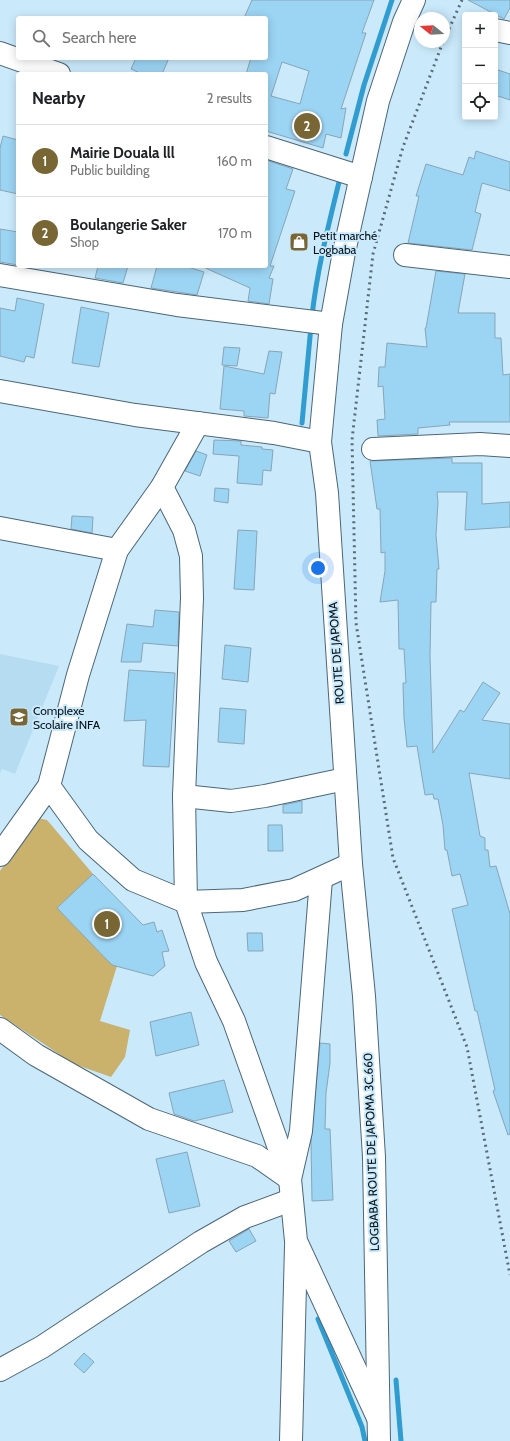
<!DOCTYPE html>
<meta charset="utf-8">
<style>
:root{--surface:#fff;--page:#f6f6f6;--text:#202124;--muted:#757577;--line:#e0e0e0;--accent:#786634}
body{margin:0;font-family:Cabin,sans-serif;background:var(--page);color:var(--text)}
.controls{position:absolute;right:12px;top:12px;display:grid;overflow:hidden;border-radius:4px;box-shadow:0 2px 10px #0003}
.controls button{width:36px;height:36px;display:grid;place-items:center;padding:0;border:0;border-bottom:1px solid var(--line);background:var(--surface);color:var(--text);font:20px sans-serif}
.compass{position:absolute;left:414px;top:12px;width:36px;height:36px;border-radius:50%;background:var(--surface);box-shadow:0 2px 10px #0003;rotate:288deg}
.you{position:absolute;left:318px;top:568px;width:14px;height:14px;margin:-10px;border:3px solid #fff;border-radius:50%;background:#1a73e8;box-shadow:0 0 0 6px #1a73e833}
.badge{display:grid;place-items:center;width:26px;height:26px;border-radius:50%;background:var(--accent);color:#fff;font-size:13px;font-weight:700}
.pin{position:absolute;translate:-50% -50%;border:2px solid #fff;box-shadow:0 1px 4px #0006}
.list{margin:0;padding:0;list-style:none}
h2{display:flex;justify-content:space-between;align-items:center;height:52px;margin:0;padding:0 16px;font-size:17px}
h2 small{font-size:13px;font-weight:400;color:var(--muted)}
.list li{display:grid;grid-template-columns:26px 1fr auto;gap:12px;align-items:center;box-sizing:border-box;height:72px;padding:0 16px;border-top:1px solid var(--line)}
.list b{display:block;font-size:15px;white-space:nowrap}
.list p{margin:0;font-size:13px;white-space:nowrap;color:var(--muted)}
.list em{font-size:13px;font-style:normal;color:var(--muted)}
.icon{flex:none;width:22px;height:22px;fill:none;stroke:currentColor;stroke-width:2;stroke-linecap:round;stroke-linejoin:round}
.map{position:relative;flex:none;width:510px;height:1441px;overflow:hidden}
.search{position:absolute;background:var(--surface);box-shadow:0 2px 10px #0003;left:16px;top:16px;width:252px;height:44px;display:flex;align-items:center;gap:10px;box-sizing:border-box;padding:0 14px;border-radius:4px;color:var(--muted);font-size:15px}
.panel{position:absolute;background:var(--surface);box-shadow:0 2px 10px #0003;left:16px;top:72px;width:252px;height:196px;border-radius:4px}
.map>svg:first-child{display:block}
.built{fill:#b6dcf2}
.green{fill:#cab16c}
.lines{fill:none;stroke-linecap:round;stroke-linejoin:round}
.stream{stroke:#309ccf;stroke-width:5}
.building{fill:#9cd4f3;stroke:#87a5b7;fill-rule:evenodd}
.minor-casing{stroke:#4b6777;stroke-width:24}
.major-casing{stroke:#4b6777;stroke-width:24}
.minor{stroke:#fff;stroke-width:22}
.major{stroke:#fff;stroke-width:22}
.rail{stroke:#586c77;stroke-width:3;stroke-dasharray:2 4;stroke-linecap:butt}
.labels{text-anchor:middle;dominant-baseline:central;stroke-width:4;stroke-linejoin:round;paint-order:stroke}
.poi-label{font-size:12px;fill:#061117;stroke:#caeafc;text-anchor:start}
.street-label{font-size:12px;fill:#061117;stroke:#caeafc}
</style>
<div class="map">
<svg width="510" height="1441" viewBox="0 0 510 1441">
<rect width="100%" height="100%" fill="#caeafc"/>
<!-- built -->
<path class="built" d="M0,654L59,666L15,774L2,769L0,774Z"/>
<!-- green -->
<path class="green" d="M37,818L47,820L93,874L57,908L108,961L117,966L100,1021L130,1030L125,1057L111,1077L74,1064L0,1015V871Z"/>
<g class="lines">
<!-- stream -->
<g class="stream">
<path d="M346,154L364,85L392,0"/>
<path d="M312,316C317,270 329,223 340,178"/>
<path d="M302,423L311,326"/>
<path d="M318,1319L362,1427L365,1441"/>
<path d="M396,1380L401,1441"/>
</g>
</g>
<!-- building -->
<g class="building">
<path d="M252,0H374L362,33H366L341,109L346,108L341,138L326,134L323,148L266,131V74H246L251,58H266V18H244ZM282,62L309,71L300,104L271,96Z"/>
<path d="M468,0H510V8L504,19Z"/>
<path d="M136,58H169L162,74H142L131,69Z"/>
<path d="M495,69L510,74V100L495,95Z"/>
<path d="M3,136L18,140V194L0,190V148Z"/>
<path d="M476,151L510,162V191L482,183L475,212L481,214L472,250L408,243L419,196H416L426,164L463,175L469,157L474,159Z"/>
<path d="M266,160L293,169L286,189L295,191L270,266H274L269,278L273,279L269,304L248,301L250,288L201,266H266Z"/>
<path d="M0,229L18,232V265L0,262Z"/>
<path d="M98,266H128L123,283L95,278Z"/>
<path d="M157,266H185L204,272L197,295L151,288Z"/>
<path d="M436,271L465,274L458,313H495V338H501L503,375L510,374V422H449L450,425L418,428V434L378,436L377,420L385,419L383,386L378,387L379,367H385L387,343L427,347L425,328H426Z"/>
<path d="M17,298L44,304L34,358L26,356L24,362L0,356V308L15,311Z"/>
<path d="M81,307L109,313L99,367L72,363Z"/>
<path d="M224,347L240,348L237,366L222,365Z"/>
<path d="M269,351L282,352L275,394L270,393L268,418L244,416V411L220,409L224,366L264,374Z"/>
<path d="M214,440L241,441V445L262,447V449L273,450L271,471L263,470L262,485L237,483L239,456L213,454Z"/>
<path d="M196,451L207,455L200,476L185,471Z"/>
<path d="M452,458V463H482V504L510,502V527L465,530L467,492H437L438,502L436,535L439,569H437L436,602H431L430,656L433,753L460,710L464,712L483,682L500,693L482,720L510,724V779L469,773L480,836L485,838V850H488L490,867L496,866L510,914V1134L508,1135L493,1091L495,1090L477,1011H475L452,909L468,905L460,874L452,876L447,850H445L443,825L438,799H434L433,794L425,795L417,746L407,747L404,718L403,683H406L404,649H399L398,600L380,602L385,571V552L381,553L380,509H377L370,461Z"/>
<path d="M215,488L229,489L228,503L214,501Z"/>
<path d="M72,516L93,517L92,533L71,529Z"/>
<path d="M238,530L257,531L254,590L234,589Z"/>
<path d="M155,610L179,612L178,646L143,643L141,662H121L127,624L153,627Z"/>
<path d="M225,645L251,648L248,682L222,679Z"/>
<path d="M129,670L175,673L169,767L143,766L146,720L124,721Z"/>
<path d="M220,708L246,710L244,744L218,742Z"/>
<path d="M302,801V813H283V805Z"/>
<path d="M268,825H282L283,851H268Z"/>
<path d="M93,874L143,925L154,922L157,932L162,930L169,951L162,952L165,966L153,976L112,965L57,908Z"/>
<path d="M247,933H262L263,951H248Z"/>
<path d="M191,1012L199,1045L156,1056L150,1022Z"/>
<path d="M320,1043L330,1044V1063L326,1093L325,1129H330L333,1200L312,1201L311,1142Z"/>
<path d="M224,1080L233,1112L194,1121L174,1114L169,1093Z"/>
<path d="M187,1152L200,1206L169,1213L156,1159Z"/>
<path d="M249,1229L256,1241L236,1252L229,1241Z"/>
<path d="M84,1353L94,1362L84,1373L74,1364Z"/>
</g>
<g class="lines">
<!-- minor casing -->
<g class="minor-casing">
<g id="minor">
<path d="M495,30L510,33"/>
<path d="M0,53L59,74"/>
<path d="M266,147L361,177"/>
<path d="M405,255L510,267"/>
<path d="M0,275L177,305L331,324"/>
<path d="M0,391L135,415L274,433L320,442"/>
<path d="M373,449L480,444L510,446"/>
<path d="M162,487L184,530L191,556L192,598L184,796L186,902L206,962L234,1021L290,1179L296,1241L378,1418"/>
<path d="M0,528L117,550"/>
<path d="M49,786L88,840L133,880L186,902L243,900L294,890L351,864"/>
<path d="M184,796L231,801L265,796L345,779"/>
<path d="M0,855L49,786L78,675L117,550L162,487L198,423"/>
<path d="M0,1029L36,1055L149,1119L257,1156L290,1179L301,1131L321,879"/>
<path d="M0,1370L42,1347L201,1242L245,1217L291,1200"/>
<path d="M291,1441L296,1246"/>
</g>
</g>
<!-- major casing -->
<g class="major-casing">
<path id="major" d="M379,1441L374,1157L364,996L351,864L327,493L320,442L331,324L344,252L378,101L404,22L414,0"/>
</g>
<!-- minor -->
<use href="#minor" class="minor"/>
<!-- major -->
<use href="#major" class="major"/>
<!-- rail -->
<g class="rail">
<path d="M444,40L462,0"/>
<path d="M443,42L403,147L373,254L352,440L356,623L393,858L467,1047L510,1275"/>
</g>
</g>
<!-- icons -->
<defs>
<g id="shop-square" transform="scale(1)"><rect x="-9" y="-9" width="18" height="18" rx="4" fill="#786634" stroke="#caeafc"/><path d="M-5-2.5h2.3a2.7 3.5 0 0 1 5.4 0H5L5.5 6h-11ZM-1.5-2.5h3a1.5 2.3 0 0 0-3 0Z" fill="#fff"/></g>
<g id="school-square" transform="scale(1)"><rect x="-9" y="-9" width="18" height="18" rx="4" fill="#786634" stroke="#caeafc"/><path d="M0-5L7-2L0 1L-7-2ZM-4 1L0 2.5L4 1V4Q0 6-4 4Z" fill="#fff"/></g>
</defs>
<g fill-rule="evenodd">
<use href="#shop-square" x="299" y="242"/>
<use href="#school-square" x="19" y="717"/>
</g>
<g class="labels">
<!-- poi labels -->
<g class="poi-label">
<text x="313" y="235">Petit marché<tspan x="313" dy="14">Logbaba</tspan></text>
<text x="33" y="710">Complexe<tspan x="33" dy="14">Scolaire INFA</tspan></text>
</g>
<!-- street labels -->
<g class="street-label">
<text transform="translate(336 653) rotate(-94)">ROUTE DE JAPOMA</text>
<text transform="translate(371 1152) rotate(-92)">LOGBABA ROUTE DE JAPOMA 3C.660</text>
</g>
</g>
</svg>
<div class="controls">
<button>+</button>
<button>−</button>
<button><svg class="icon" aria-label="locate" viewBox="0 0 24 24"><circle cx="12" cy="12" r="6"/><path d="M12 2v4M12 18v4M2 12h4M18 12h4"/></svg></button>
</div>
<svg class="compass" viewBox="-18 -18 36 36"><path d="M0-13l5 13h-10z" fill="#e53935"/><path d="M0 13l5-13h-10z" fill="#757577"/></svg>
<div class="you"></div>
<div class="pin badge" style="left:107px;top:924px">1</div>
<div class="pin badge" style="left:307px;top:126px">2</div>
<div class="search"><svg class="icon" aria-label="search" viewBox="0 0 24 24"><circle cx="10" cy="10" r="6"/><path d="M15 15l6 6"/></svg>Search here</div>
<section class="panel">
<h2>Nearby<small>2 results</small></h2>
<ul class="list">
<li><span class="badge">1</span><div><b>Mairie Douala lll</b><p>Public building</p></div><em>160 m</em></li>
<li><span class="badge">2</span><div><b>Boulangerie Saker</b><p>Shop</p></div><em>170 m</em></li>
</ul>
</section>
</div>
